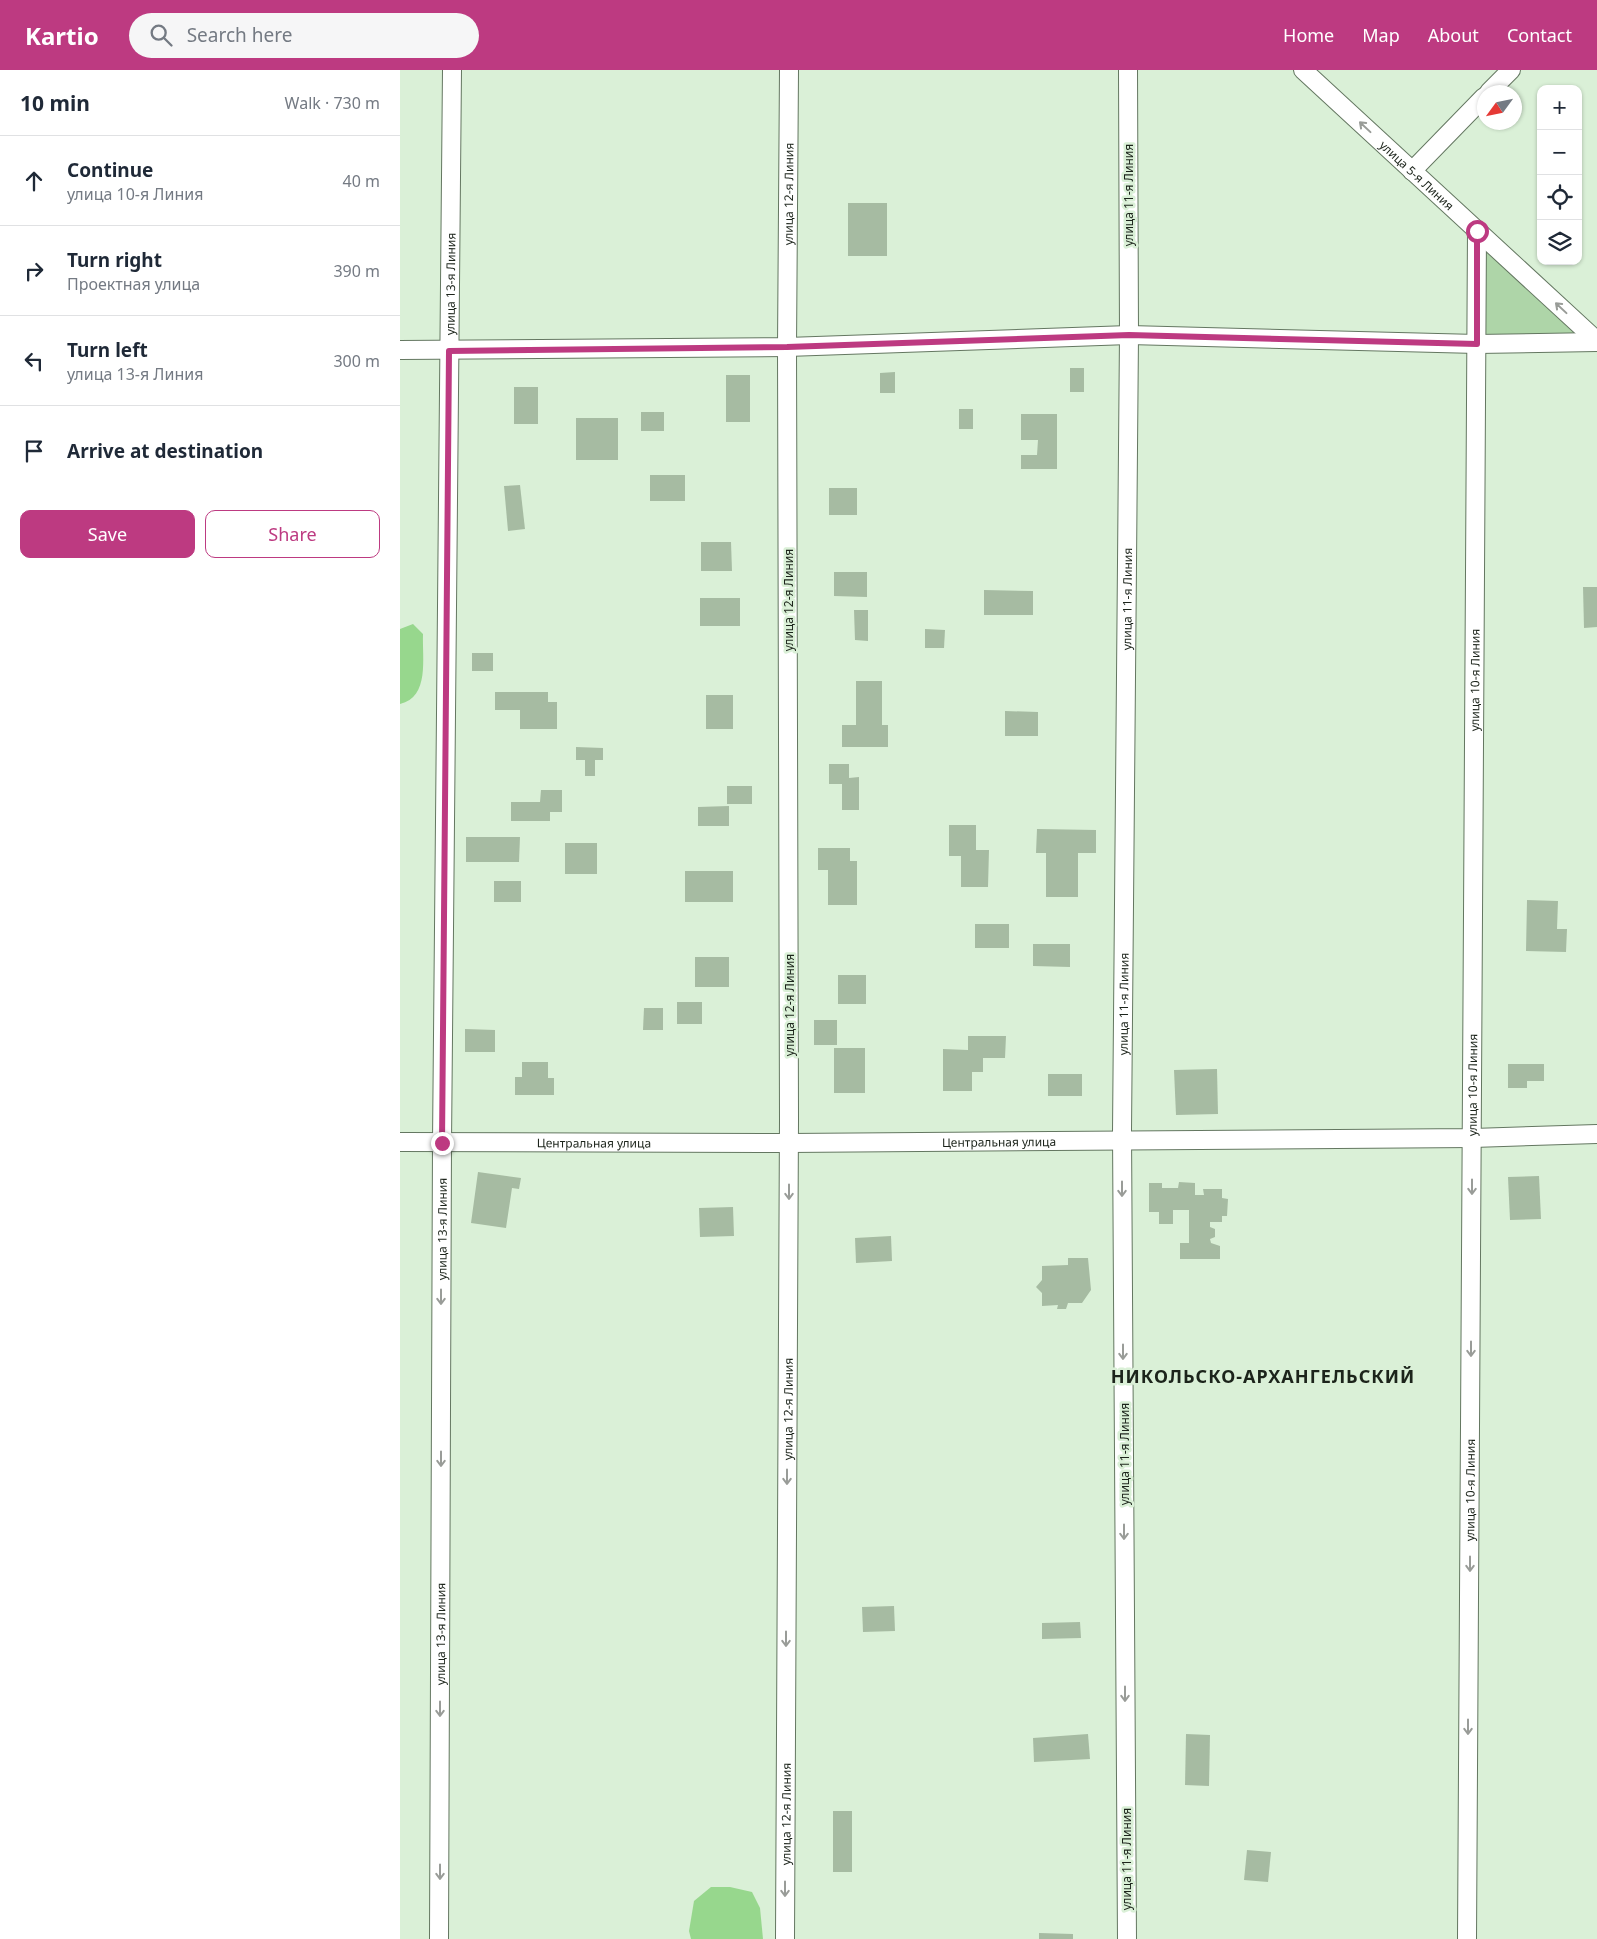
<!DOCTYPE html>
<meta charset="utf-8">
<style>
:root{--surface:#fff;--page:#f6f6f7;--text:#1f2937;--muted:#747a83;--line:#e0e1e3;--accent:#bd3a81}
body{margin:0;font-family:"Noto Sans",sans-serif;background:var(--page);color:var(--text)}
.controls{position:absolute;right:15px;top:15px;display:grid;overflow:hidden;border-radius:10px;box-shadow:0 1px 4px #0004}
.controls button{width:45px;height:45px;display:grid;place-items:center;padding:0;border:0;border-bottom:1px solid var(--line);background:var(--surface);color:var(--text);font:25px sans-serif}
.compass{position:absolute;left:1077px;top:15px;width:45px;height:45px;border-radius:50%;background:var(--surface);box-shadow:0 1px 4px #0004;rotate:237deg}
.stop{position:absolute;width:15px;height:15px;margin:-11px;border:4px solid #bd3a81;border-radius:50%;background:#fff}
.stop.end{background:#bd3a81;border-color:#fff;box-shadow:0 1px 5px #0008}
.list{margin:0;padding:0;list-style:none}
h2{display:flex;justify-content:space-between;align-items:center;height:65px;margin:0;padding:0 20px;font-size:21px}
h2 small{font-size:16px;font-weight:400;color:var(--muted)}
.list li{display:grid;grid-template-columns:32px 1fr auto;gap:15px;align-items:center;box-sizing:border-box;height:90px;padding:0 20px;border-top:1px solid var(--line)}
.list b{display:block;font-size:19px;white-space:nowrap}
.list p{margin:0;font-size:16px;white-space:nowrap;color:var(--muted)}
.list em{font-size:16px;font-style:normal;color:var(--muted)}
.actions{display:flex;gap:10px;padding:15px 20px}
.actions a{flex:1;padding:11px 0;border:1px solid var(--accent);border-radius:10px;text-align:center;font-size:18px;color:var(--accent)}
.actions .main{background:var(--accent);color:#fff}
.icon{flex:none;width:28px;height:28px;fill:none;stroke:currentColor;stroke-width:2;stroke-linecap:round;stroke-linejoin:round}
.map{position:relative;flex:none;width:1197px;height:1869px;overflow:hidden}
header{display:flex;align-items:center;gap:30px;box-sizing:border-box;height:70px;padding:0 25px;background:var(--accent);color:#fff}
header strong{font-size:24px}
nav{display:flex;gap:28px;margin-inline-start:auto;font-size:18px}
.search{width:350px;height:45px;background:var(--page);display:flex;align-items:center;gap:12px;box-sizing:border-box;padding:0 18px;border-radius:28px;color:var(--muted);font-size:19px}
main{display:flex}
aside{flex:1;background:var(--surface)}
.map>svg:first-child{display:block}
.green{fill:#aed5a8}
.water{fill:#97d78d}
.building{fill:#a6bba2}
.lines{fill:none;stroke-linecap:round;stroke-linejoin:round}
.minor-casing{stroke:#647761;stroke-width:20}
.minor{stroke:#fff;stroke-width:18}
.oneway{stroke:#999c98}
.route{stroke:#bd3a81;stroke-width:6}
.labels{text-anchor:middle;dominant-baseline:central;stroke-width:5;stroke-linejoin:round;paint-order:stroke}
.street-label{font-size:12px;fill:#1c241b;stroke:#daf0d7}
.district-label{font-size:18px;font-weight:bold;letter-spacing:1px;fill:#1c241b;stroke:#daf0d7}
</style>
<header>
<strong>Kartio</strong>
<div class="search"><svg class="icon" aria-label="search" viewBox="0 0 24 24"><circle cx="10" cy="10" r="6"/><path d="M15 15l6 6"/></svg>Search here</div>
<nav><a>Home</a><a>Map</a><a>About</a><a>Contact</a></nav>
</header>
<main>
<aside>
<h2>10 min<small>Walk · 730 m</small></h2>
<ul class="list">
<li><svg class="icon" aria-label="ahead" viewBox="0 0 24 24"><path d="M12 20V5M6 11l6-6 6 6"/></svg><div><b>Continue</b><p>улица 10-я Линия</p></div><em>40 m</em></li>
<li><svg class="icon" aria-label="right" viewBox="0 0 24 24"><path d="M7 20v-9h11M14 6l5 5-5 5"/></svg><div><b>Turn right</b><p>Проектная улица</p></div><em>390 m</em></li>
<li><svg class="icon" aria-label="left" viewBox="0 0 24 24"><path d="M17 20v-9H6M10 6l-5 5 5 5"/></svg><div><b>Turn left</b><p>улица 13-я Линия</p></div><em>300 m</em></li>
<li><svg class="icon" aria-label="arrive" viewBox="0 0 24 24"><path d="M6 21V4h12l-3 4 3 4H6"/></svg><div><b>Arrive at destination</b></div></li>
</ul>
<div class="actions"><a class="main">Save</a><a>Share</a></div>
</aside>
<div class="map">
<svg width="1197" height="1869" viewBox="0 0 1197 1869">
<rect width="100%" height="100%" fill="#daf0d7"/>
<!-- green -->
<path class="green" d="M1086,176L1179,264L1086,265Z"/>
<!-- water -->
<g class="water">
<path d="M13,554L23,564C22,588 30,627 0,634V559Z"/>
<path d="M311,1817H330L352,1822L360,1838L363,1869H291L289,1861L294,1831Z"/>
</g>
<!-- building -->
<g class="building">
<rect x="448" y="133" width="39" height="53"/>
<rect x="670" y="298" width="14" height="24"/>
<path d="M495,302V323H480V303Z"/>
<rect x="326" y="305" width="24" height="47"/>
<rect x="114" y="317" width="24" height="37"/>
<rect x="559" y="339" width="14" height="20"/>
<rect x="241" y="342" width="23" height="19"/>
<path d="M621,344H657V399H621V385H637L638,370H621Z"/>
<rect x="176" y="348" width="42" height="42"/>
<rect x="250" y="405" width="35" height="26"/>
<path d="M120,415L125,459L108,461L104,416Z"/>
<rect x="429" y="418" width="28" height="27"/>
<path d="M301,472H331L332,501H301Z"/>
<path d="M434,502H467V527L434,526Z"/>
<path d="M1183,517H1197V557L1184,558Z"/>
<path d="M584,520L633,521V545H584Z"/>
<rect x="300" y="528" width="40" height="28"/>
<path d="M454,540H468V571L455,570Z"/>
<path d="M525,559L545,560L544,578H525Z"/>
<rect x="72" y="583" width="21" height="18"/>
<path d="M456,611H482V655H488V677H442V655H456Z"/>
<path d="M95,622H148V632H157V659H120V640H95Z"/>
<rect x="306" y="625" width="27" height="34"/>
<path d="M605,641L638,642V666H605Z"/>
<path d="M176,677L203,678V690H195V706H185V690H176Z"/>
<path d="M429,694H449V708L459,707V740H442V714H429Z"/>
<rect x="327" y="716" width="25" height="18"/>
<path d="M141,720H162V742H150V751H111V732H140Z"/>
<path d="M329,736V756H298V737Z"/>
<path d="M549,755H576V780H589L588,817H561V786H549Z"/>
<path d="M637,759L696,760V783H678V827H646V783H636Z"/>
<path d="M66,767H120L119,792H66Z"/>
<rect x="165" y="773" width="32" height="31"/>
<path d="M418,778H450V791H457V835H428V800H418Z"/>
<rect x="285" y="801" width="48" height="31"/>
<rect x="94" y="811" width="27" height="21"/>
<path d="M1127,830L1158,831L1157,859H1167L1166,882L1126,881Z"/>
<rect x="575" y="854" width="34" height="24"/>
<path d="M633,874H670V897L633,896Z"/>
<rect x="295" y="887" width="34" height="30"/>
<rect x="438" y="905" width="28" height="29"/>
<rect x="277" y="932" width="25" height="22"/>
<path d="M244,938H263V960H243Z"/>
<rect x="414" y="950" width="23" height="25"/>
<path d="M65,959L95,960V982H65Z"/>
<path d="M568,966H606L605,988H583V1002H572V1021H543V979L568,980Z"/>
<rect x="434" y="978" width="31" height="45"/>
<path d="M122,992H148V1008H154V1025H115V1007H122Z"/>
<path d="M1108,994H1144V1011H1127V1018H1108Z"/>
<path d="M817,999L818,1044L776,1045L774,1000Z"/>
<rect x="648" y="1004" width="34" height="22"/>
<path d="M78,1102L121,1108L119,1119L112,1118L106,1158L71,1153Z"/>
<path d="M1139,1106L1141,1149L1110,1150L1108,1107Z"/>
<path d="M779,1112L795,1113V1125H804L803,1119H822V1128L828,1129L827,1146H822V1152H810V1157L815,1159V1167L810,1169L811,1173L820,1176V1189H780V1173H789V1140H773V1154H759V1142H749V1113H762V1118H778Z"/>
<path d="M333,1137L334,1166L300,1167L299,1138Z"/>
<path d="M491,1166L492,1191L456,1193L455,1168Z"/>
<path d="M668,1188H688L691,1220L682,1233H668L666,1239H657L658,1235L642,1236V1223L636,1217L642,1210V1196L668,1195Z"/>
<path d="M494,1536L495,1561L463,1562L462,1537Z"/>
<path d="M680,1552L681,1568L642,1569V1553Z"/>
<path d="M688,1664L690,1689L634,1692L633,1668Z"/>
<path d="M786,1664L810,1665L809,1716L785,1715Z"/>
<rect x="433" y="1741" width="19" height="61"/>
<path d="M847,1780L871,1782L868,1812L844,1810Z"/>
<path d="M639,1863L673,1864V1869H639Z"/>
</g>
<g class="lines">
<!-- minor casing -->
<g class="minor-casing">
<g id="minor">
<path id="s1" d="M903,0L1197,271"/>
<path d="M1089,22L1111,0"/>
<path d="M1012,101L1084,27"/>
<path d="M0,280L387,277L729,265L1077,274L1197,272"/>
<path id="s2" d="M0,1072L389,1073L1073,1068L1197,1064"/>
<path id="s3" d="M39,1869L42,1073L52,0"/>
<path id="s4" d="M385,1869L389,1050L387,277L389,0"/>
<path id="s5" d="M727,1869L722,1062L729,265L728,0"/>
<path id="s6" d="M1067,1869L1077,161"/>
</g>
</g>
<!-- minor -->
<use href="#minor" class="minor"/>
</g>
<!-- one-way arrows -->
<defs><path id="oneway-shaft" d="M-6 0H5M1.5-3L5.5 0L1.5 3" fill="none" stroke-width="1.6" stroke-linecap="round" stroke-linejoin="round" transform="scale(1.25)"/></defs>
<g class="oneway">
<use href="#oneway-shaft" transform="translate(965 57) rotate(-137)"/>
<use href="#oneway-shaft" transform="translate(1161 238) rotate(-137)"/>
<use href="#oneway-shaft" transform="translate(1072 1117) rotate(90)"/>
<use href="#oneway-shaft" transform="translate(722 1119) rotate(90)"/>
<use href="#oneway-shaft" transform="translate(389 1122) rotate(90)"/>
<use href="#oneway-shaft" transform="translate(41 1227) rotate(90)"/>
<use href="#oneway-shaft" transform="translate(1071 1279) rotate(90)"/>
<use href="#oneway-shaft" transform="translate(723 1282) rotate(90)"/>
<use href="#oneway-shaft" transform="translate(41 1389) rotate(90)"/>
<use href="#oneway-shaft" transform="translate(387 1407) rotate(90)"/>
<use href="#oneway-shaft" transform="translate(724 1462) rotate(90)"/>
<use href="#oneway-shaft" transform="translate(1070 1494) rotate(90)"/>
<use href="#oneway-shaft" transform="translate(386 1569) rotate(90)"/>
<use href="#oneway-shaft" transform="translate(725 1624) rotate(90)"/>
<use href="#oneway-shaft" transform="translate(40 1639) rotate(90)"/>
<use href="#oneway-shaft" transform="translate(1068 1657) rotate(90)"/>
<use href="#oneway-shaft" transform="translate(40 1802) rotate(90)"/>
<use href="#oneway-shaft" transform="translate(385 1819) rotate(90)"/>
</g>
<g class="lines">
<!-- route -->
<path class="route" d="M42,1073L49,281L387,277L729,265L1077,274V161"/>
</g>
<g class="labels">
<!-- street labels -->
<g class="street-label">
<text stroke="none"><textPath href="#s1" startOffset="155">улица 5-я Линия</textPath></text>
<text stroke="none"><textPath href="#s4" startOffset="1745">улица 12-я Линия</textPath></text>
<text transform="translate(728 125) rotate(-90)">улица 11-я Линия</text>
<text stroke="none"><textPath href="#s3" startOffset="1655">улица 13-я Линия</textPath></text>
<text transform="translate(388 530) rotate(-90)">улица 12-я Линия</text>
<text stroke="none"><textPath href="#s5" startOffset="1340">улица 11-я Линия</textPath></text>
<text stroke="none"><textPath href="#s6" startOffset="1259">улица 10-я Линия</textPath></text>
<text stroke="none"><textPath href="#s5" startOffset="935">улица 11-я Линия</textPath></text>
<text transform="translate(389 935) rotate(-90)">улица 12-я Линия</text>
<text stroke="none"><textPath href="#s6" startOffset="854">улица 10-я Линия</textPath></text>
<text stroke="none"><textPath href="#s2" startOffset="599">Центральная улица</textPath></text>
<text stroke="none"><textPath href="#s2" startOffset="194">Центральная улица</textPath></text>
<text stroke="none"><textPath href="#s3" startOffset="710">улица 13-я Линия</textPath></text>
<text stroke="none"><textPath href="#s4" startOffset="530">улица 12-я Линия</textPath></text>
<text transform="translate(724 1384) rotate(-90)">улица 11-я Линия</text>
<text stroke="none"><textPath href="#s6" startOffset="449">улица 10-я Линия</textPath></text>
<text stroke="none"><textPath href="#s3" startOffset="305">улица 13-я Линия</textPath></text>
<text stroke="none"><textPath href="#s4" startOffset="125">улица 12-я Линия</textPath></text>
<text transform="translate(726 1789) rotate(-90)">улица 11-я Линия</text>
</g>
<!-- district labels -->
<g class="district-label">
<text x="863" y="1306">НИКОЛЬСКО-АРХАНГЕЛЬСКИЙ</text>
</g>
</g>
</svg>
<div class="controls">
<button>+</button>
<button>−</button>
<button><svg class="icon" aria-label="locate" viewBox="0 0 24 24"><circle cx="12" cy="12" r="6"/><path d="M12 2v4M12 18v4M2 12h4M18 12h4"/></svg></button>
<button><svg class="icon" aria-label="layers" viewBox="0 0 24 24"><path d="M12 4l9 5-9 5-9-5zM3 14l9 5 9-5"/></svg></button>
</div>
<svg class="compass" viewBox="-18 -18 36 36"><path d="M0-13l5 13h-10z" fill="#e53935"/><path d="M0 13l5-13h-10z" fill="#747a83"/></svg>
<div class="stop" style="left:1077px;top:161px"></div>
<div class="stop end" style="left:42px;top:1073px"></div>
</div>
</main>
